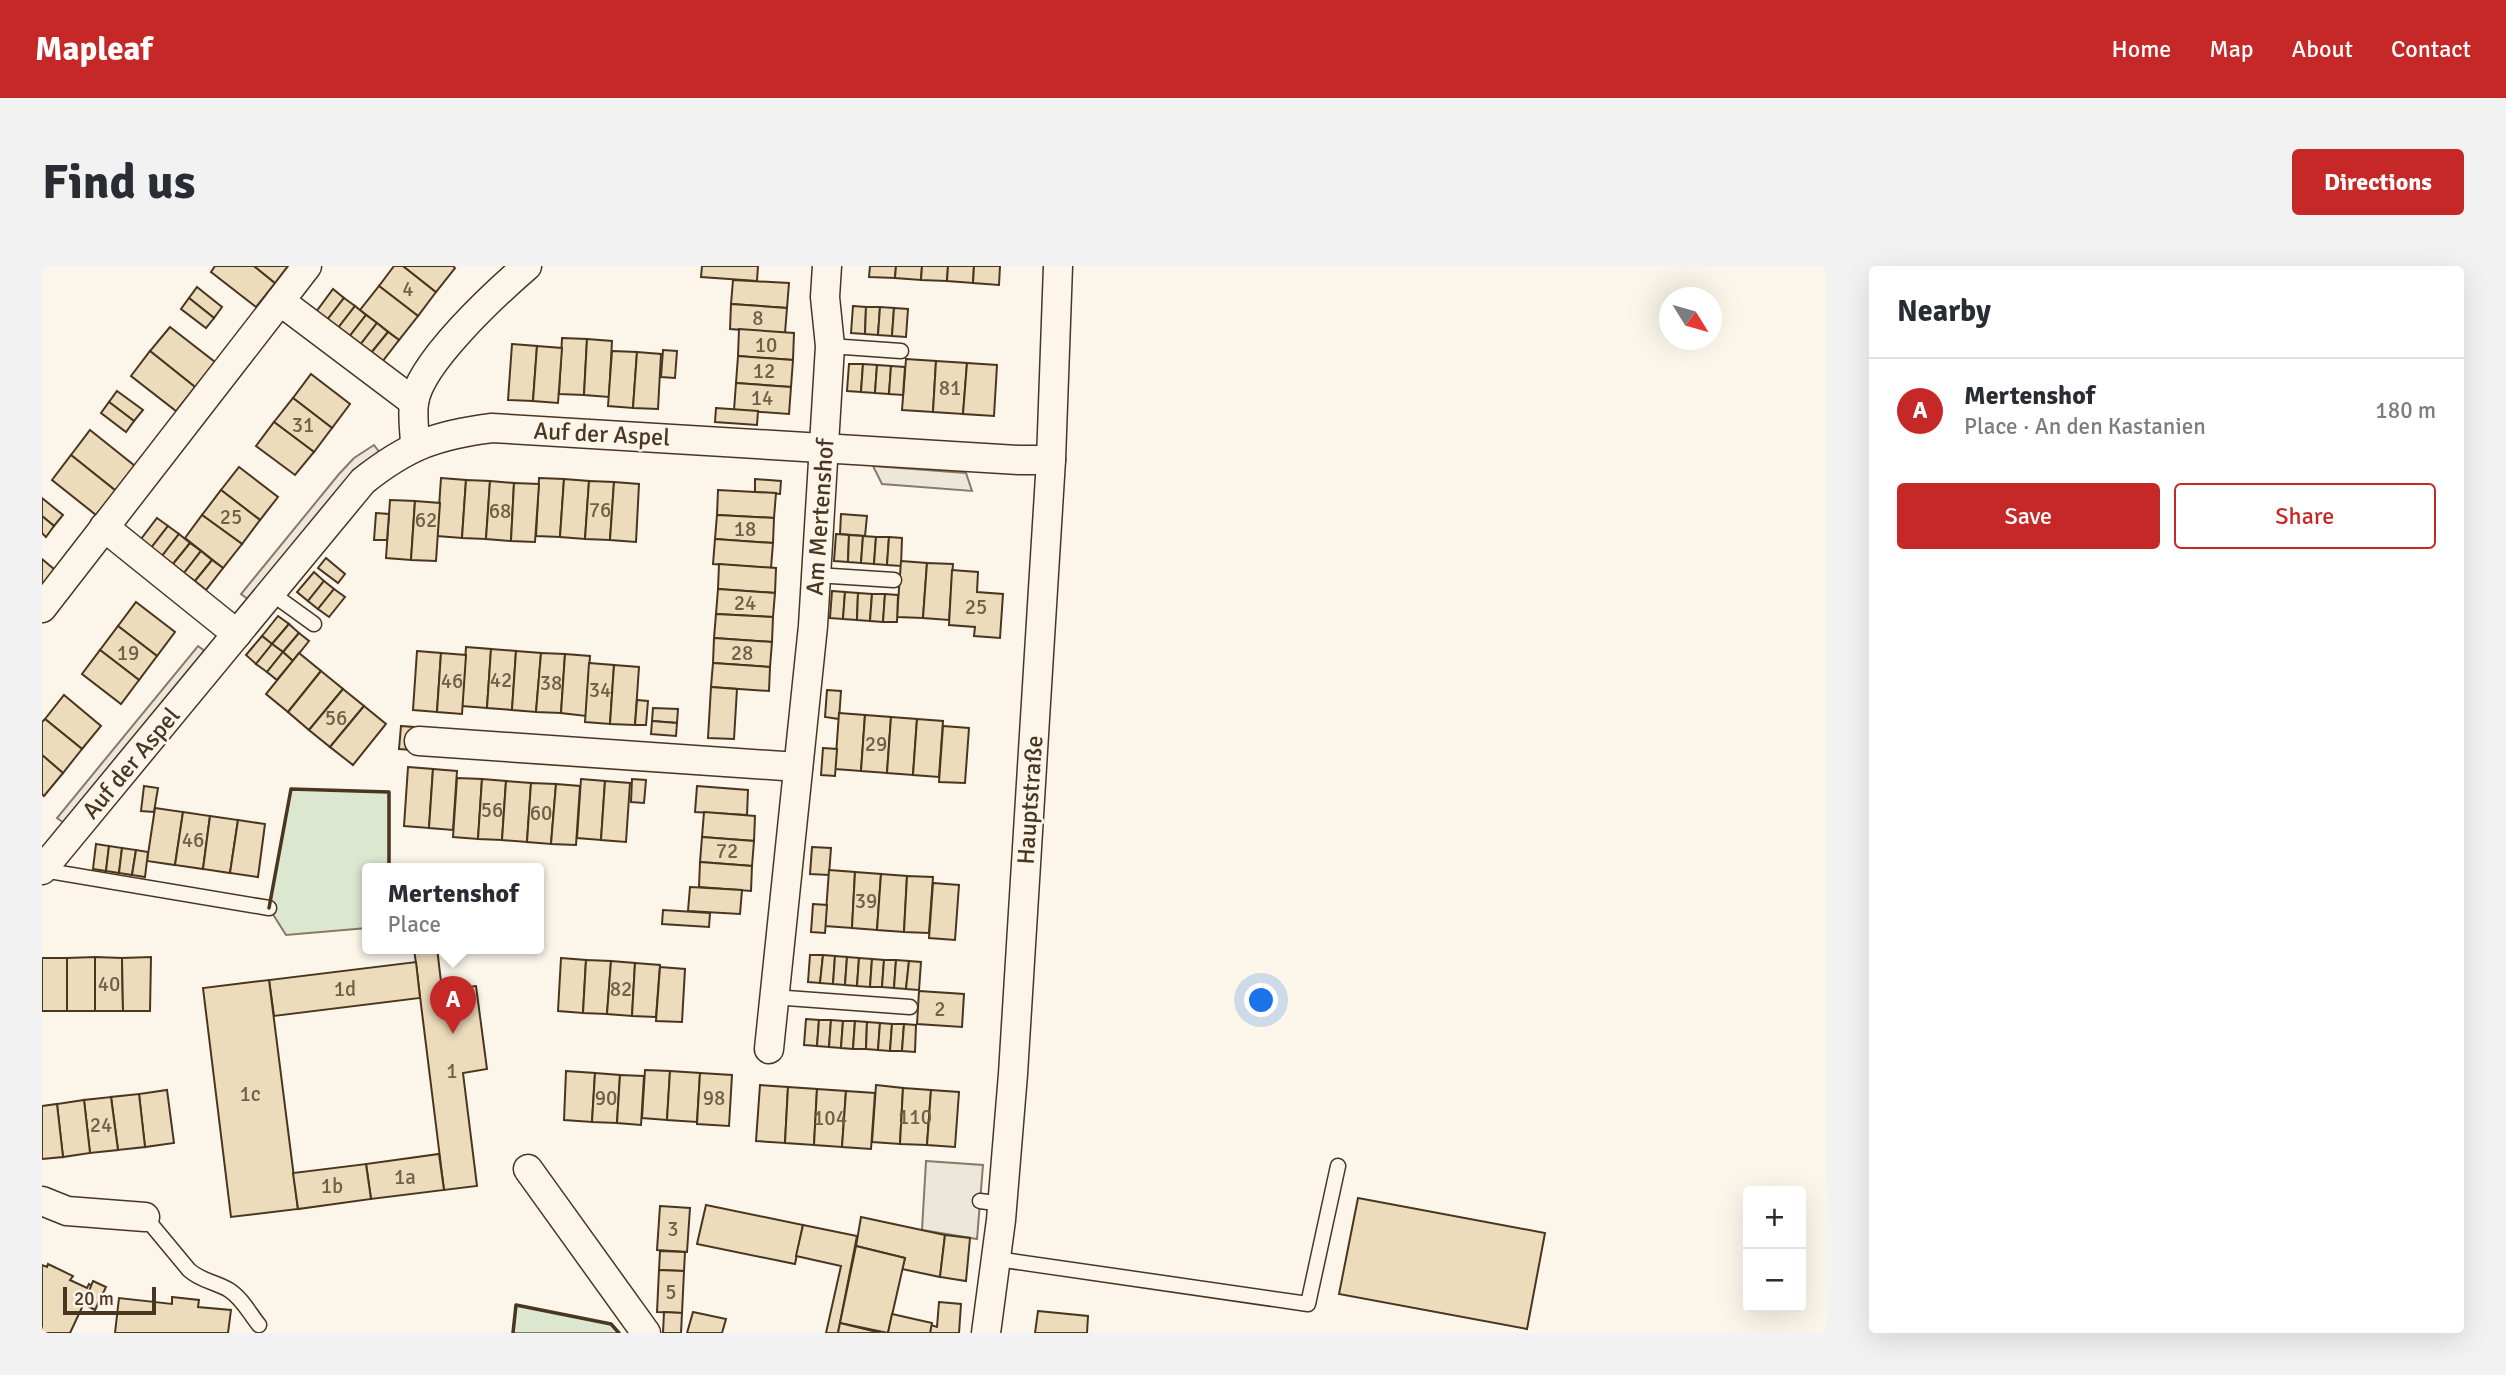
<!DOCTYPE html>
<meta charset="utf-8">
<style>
:root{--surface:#fff;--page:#f2f2f3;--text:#2b2b33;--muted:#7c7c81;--line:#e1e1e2;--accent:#c62828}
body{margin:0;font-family:Signika,sans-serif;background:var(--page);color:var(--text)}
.controls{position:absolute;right:21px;bottom:21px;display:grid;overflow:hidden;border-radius:7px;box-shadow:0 7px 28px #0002}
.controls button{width:63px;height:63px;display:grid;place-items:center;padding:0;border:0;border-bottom:2px solid var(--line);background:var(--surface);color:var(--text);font:35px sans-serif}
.compass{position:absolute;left:1617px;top:21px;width:63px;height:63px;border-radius:50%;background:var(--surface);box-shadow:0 7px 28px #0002;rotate:127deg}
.scale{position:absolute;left:21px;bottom:18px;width:93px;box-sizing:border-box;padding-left:7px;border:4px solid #4a3520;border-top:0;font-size:19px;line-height:24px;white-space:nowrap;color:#4a3520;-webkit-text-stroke:5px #fbf6e9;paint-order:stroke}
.you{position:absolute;left:1220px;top:735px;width:24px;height:24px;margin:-18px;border:5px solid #fff;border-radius:50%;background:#1a73e8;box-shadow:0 0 0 10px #1a73e833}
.badge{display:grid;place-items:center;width:46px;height:46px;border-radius:50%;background:var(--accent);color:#fff;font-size:23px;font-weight:700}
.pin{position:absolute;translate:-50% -58px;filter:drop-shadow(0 2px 4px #0008)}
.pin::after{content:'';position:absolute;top:37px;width:24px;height:21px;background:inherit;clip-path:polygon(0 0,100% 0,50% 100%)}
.popup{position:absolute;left:320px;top:597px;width:182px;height:91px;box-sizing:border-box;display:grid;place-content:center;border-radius:7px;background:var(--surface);filter:drop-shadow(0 2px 5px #0005);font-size:23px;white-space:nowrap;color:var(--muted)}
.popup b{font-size:26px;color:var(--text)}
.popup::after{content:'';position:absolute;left:50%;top:100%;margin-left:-14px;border:14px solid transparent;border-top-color:var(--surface)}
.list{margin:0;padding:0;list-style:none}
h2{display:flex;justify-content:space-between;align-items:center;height:91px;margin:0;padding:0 28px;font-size:30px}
h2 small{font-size:23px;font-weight:400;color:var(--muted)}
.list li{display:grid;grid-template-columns:46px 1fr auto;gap:21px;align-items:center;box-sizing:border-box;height:105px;padding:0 28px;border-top:2px solid var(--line)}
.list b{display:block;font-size:26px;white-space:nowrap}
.list p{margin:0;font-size:23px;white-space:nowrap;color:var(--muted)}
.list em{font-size:23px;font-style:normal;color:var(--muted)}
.actions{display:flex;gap:14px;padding:21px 28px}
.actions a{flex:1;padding:16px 0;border:2px solid var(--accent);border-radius:7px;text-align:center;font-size:24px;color:var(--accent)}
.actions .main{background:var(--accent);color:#fff}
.map{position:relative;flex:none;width:1785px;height:1067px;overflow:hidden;border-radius:7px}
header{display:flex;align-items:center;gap:42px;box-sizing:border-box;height:98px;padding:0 35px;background:var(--accent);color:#fff}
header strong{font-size:33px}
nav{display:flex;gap:38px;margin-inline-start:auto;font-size:24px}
.intro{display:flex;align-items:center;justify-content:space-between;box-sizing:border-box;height:168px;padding:0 42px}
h1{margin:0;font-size:49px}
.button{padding:18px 32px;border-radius:7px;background:var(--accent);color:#fff;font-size:24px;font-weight:700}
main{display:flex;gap:42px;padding:0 42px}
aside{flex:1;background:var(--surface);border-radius:7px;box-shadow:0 7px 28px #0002}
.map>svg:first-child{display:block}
.green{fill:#dce7d0;stroke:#887966;stroke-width:2}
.parking{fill:#ede7d9;stroke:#887966;stroke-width:2}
.building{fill:#ecdcbc;stroke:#4a3520;stroke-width:2}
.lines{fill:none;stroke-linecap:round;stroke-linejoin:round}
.service-casing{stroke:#4a3520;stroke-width:17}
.minor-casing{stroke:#4a3520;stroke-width:31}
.service{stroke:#fbf6e9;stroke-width:14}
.minor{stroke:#fbf6e9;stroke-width:28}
.wall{stroke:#4a3520;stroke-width:3.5}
.labels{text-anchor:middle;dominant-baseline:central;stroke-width:5;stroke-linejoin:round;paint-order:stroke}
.number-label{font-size:21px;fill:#725f47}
.street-label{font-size:24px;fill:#4a3520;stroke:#fbf6e9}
</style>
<header>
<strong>Mapleaf</strong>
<nav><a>Home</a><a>Map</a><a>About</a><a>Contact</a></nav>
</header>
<div class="intro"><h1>Find us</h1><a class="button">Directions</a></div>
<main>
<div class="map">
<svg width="1785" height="1067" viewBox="0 0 1785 1067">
<rect width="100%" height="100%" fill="#fbf6e9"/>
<!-- green -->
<g class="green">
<path d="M249,523L347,526V602H325V662L244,669L227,642Z"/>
<path d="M474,1039L569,1058L577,1067H471Z"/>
</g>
<!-- parking -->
<g class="parking">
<path d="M332,179L338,187L318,199L207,334L199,328L297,208L312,192Z"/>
<path d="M831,200L924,207L930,225L840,218Z"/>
<path d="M156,380L164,386L22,557L15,552Z"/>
<path d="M884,895L941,899L935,973L880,964Z"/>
</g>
<!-- building -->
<g class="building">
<path d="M173,0H212L233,17L214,41L169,6Z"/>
<path d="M212,0H246L233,17Z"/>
<path d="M352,0H361L394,26L376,50L337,20Z"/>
<path d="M361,0H411L413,2L394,26Z"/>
<path d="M660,0H716L715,15L659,11Z"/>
<path d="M828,0H854L853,12L827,11Z"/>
<path d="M854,0H880L879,14L853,12Z"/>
<path d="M880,0H906L905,15L879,14Z"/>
<path d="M906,0H932L931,17L905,15Z"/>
<path d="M932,0H958L957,19L931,17Z"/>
<path d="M691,14L747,17L745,42L689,38Z"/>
<path d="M337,20L376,50L357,74L318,44Z"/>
<path d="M155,21L180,41L172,52L147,32Z"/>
<path d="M291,23L302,32L285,54L274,46Z"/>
<path d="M147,32L172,52L164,62L139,43Z"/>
<path d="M302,32L313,40L296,62L285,54Z"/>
<path d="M689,38L745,42L743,67L688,63Z"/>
<path d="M313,40L324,49L307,71L296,62Z"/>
<path d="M811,40L824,41L823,68L809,67Z"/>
<path d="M824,41H838L836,69L823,68Z"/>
<path d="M838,41L852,42L850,70L836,69Z"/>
<path d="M852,42L866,43L864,71L850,70Z"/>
<path d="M324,49L335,57L318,79L307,71Z"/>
<path d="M335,57L346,66L329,87L318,79Z"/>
<path d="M128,61L173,96L153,121L108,85Z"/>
<path d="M697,63L752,67L751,94L696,90Z"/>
<path d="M346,66L357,74L340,96L329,87Z"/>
<path d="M520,72L545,73L542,129L517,128Z"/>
<path d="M545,73L570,75L567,131L542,129Z"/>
<path d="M470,78L495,80L491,135L466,134Z"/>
<path d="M495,80L520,82L516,137L491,135Z"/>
<path d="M621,84L635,85L633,112L619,111Z"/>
<path d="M108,85L153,121L134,145L89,110Z"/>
<path d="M570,85L595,86L591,142L566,140Z"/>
<path d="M595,86L619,88L616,143L591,142Z"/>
<path d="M696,90L751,94L749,121L694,117Z"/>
<path d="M864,93L894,95L891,146L860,144Z"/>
<path d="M894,95L925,97L921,148L891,146Z"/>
<path d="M925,97L955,99L952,150L921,148Z"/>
<path d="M807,98H821L819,126L805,125Z"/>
<path d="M821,98L835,99L833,127L819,126Z"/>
<path d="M835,99L849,100L847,128L833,127Z"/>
<path d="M849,100L863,101L861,129L847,128Z"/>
<path d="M269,108L308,138L290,162L251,132Z"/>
<path d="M694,117L749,121L747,148L692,144Z"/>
<path d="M75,125L101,144L92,155L67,136Z"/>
<path d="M251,132L290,162L272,186L232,156Z"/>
<path d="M67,136L92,155L84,166L59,147Z"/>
<path d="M674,142L716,145L715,159L673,156Z"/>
<path d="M232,156L272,186L253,209L214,180Z"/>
<path d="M48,164L93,200L74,225L29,189Z"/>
<path d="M29,189L74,225L54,249L10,214Z"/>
<path d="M197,201L236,231L218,254L179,224Z"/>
<path d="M399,212L424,214L420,272L395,270Z"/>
<path d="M497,212L522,213L518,271L494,270Z"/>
<path d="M522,213L547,215L543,273L518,271Z"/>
<path d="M713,213L739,215L738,228L713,226Z"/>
<path d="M424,214L448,215L444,273L420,272Z"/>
<path d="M448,215L472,217L469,275L444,273Z"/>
<path d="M547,215L572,216L568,274L543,273Z"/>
<path d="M572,216L597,218L594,276L568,274Z"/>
<path d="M472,217L497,218L493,276L469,275Z"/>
<path d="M179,224L218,254L200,278L160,249Z"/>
<path d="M676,224L734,227L732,252L675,249Z"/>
<path d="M0,232L21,249L12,260L0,250Z"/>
<path d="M348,234L373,235L369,294L344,292Z"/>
<path d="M373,235L398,237L394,295L369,294Z"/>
<path d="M334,247L347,248L345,274H332Z"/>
<path d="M799,248L825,250L823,270L798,268Z"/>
<path d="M160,249L200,278L181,302L143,272Z"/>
<path d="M675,249L732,252L731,277L673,273Z"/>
<path d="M0,250L12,260L4,271L0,267Z"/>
<path d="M115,252L126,260L109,282L99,273Z"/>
<path d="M126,260L137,268L120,290L109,282Z"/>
<path d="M137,268L148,277L131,298L120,290Z"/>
<path d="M794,268L807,269L806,296L792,295Z"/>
<path d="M807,269L821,270L819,297L806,296Z"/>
<path d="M821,270L834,271L832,298L819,297Z"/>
<path d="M834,271H847L845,299L832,298Z"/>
<path d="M847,271L860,272L859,300L845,299Z"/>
<path d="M673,273L731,277L729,302L671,298Z"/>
<path d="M148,277L159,285L142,307L131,298Z"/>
<path d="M159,285L170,294L153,315L142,307Z"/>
<path d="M284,292L303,308L296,317L276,302Z"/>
<path d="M0,293L13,304L0,321Z"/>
<path d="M170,294L181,302L164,324L153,315Z"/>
<path d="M859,295L885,297L881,352L855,351Z"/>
<path d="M885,297L911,298L907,354L881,352Z"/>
<path d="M677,298L734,302L733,327L676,323Z"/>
<path d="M910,304L936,306L935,326L961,328L958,372L932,370L933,361L907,359Z"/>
<path d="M272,306L282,315L266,335L255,326Z"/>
<path d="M282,315L292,323L276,343L266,335Z"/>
<path d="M292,323L303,331L287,351L276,343Z"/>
<path d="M676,323L733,327L731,351L674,348Z"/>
<path d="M790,325L803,326L801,353L788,352Z"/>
<path d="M803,326L816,327L815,354L801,353Z"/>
<path d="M816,327L830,328L828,355L815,354Z"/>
<path d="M830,328H843L841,356L828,355Z"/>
<path d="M843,328L856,329L855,356H841Z"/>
<path d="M94,336L133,366L115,390L76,360Z"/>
<path d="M674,348L731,351L730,376L672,372Z"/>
<path d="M236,350L247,358L230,378L220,370Z"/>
<path d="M247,358L257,367L241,386L230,378Z"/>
<path d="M76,360L115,390L97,414L58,384Z"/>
<path d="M257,367L267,375L251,395L241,386Z"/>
<path d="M220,370L230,378L214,398L204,389Z"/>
<path d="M672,372L730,376L728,401L671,397Z"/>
<path d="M230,378L241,386L225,406L214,398Z"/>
<path d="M424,381L449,383L445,442L420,440Z"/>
<path d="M449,383L474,385L470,444L445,442Z"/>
<path d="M58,384L97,414L79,438L40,408Z"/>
<path d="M375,385L399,387L395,446L371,444Z"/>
<path d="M474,385L499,387L494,446L470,444Z"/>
<path d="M241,386L251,395L235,414L225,406Z"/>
<path d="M257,387L279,405L246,446L224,428Z"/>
<path d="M399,387L424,389L420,448L395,446Z"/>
<path d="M499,387L523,388L519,447L494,446Z"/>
<path d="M523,388L548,390L544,450L519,447Z"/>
<path d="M547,397L572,399L568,458L543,456Z"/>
<path d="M671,397L728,401L727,425L669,421Z"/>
<path d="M572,399L597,401L593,459L568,458Z"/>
<path d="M279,405L301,423L267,464L246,446Z"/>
<path d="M669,421L695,423L692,473L666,472Z"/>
<path d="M301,423L322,440L288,481L267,464Z"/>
<path d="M785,424L799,425L797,453L783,451Z"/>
<path d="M22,429L59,460L40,483L3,453Z"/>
<path d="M595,434L606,435L604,459H593Z"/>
<path d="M322,440L344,458L311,499L288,481Z"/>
<path d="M611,442L636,443L635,457L610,455Z"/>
<path d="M797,447L823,449L819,505L793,503Z"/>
<path d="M823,449L849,451L845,507L819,505Z"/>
<path d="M849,451L875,453L871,509L845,507Z"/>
<path d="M3,453L40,483L21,507L0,489V456Z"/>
<path d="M875,453L901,455L897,511L871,509Z"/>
<path d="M610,455L635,457L634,470L609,468Z"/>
<path d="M359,460L372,461L370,484L357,483Z"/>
<path d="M901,460L927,462L923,517L897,516Z"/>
<path d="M781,482L795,483L793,510L779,509Z"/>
<path d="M0,489L21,507L2,530L0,528Z"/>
<path d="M366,501L391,503L387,562L362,560Z"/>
<path d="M391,503L415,505L411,564L387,562Z"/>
<path d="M415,512L440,513L436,573L411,571Z"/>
<path d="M440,513L464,515L460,574L436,573Z"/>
<path d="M539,513L563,515L559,574L535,572Z"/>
<path d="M590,513L604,514L602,537L589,536Z"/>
<path d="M464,515L489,517L485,576L460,574Z"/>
<path d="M563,515L588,517L584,576L559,574Z"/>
<path d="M489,517L514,518L509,578L485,576Z"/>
<path d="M514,518L538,520L534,579L509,578Z"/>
<path d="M102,520L116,522L112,546L99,545Z"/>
<path d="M655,520L706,524L705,549L653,546Z"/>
<path d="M113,542L141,546L133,599L105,595Z"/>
<path d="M141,546L168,550L161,603L133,599Z"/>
<path d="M662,546L713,550L712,575L660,571Z"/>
<path d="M168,550L196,554L188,607L161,603Z"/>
<path d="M196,554L223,558L216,611L188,607Z"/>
<path d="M660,571L712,575L710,600L658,596Z"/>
<path d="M54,578L67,580L64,605L51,603Z"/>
<path d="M67,580L80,582L77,607L64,605Z"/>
<path d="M770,581L789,582L787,609L768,608Z"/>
<path d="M80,582L94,584L90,609L77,607Z"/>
<path d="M94,584L106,586L103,611L90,609Z"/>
<path d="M658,596L710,600L709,625L657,621Z"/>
<path d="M787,604L813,606L810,662L783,660Z"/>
<path d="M813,606L839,608L835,664L810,662Z"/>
<path d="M839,608L865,610L862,666L835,664Z"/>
<path d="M865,610L891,611L887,667L862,666Z"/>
<path d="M891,617L917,619L913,674L887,672Z"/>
<path d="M648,621L700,624L698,648L646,645Z"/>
<path d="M771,638L785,639L783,667L769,666Z"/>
<path d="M621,644L668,647L667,661L620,658Z"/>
<path d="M372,682H395L400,724L434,720L445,803L421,807L435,920L402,924Z"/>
<path d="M768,689H781L778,717L766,716Z"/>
<path d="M781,689L793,690L791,718L778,717Z"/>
<path d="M793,690L805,691L803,719L791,718Z"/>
<path d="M53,691L80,692L81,745H53Z"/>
<path d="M53,691V745H25V692Z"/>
<path d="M109,691L108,745H81L80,692Z"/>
<path d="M805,691L817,692L815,720L803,719Z"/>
<rect x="0" y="692" width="25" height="53"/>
<path d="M519,692L544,694L541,747L516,745Z"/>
<path d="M817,692L830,693L828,721L815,720Z"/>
<path d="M830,693L842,694L840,721H828Z"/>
<path d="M544,694L569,695L565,748L541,747Z"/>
<path d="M842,694H854L852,722L840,721Z"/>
<path d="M854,694L867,695L864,723L852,722Z"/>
<path d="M569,695L593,697L590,750L565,748Z"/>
<path d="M867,695L879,696L877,724L864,723Z"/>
<path d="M374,696L378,732L232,750L227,714Z"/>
<path d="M593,697L618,699L614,751L590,750Z"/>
<path d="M618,701L643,703L640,756L614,755Z"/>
<path d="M227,714L256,943L189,951L161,722Z"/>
<path d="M877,725L922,728L920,761L875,758Z"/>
<path d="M764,753L777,754L775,780L762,779Z"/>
<path d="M777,754H789L787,781L775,780Z"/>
<path d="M789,754L801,755L799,782L787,781Z"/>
<path d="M801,755H813L811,783L799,782Z"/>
<path d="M813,755L825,756L824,783H811Z"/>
<path d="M825,756L838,757L836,784L824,783Z"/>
<path d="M838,757L850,758L848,785L836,784Z"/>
<path d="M850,758H862L860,785H848Z"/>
<path d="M862,758L874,759L873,786L860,785Z"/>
<path d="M603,804L628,805L625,854L600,852Z"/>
<path d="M524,805L553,807L550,856L522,854Z"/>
<path d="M628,805L658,807L655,856L625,854Z"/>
<path d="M553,807L578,809L575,857L550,856Z"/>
<path d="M658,807L690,809L687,860L655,858Z"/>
<path d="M578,809L602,810L599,859L575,857Z"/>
<path d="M718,819L746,821L743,877L714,875Z"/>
<path d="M834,819L861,822L858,878L830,876Z"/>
<path d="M746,821L775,823L772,879L743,877Z"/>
<path d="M861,822L889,824L885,879L858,878Z"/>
<path d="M775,823L804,825L800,881L772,879Z"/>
<path d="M125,824L132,877L103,881L97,828Z"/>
<path d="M889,824L917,826L913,881L885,879Z"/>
<path d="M804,825L833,827L829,883L800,881Z"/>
<path d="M97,828L103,881L76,884L69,831Z"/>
<path d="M69,831L76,884L48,887L42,834Z"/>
<path d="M42,834L48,887L21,891L15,838Z"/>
<path d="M15,838L21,891L0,893V840Z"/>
<path d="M397,888L402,924L329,933L324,898Z"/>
<path d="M324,898L329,933L256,943L251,907Z"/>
<path d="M1316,932L1503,967L1485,1063L1297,1028Z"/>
<path d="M664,939L761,959L753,998L655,978Z"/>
<path d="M618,940L648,942L645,986L615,984Z"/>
<path d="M819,951L903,969L898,1011L860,1003L863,992L814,980Z"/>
<path d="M761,959L815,970L796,1067H784L799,1000L754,990Z"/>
<path d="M903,969L928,972L924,1015L898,1011Z"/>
<path d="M814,980L863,992L846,1067L798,1057Z"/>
<path d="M618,985L643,986L642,1005L617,1004Z"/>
<path d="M6,998L31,1010L28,1014L45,1022L47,1018L50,1020L28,1067H0V999L5,1001Z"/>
<path d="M617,1004L642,1005L640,1047L615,1046Z"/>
<path d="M51,1015L64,1021L53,1044L42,1038Z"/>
<path d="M130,1031L157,1034L156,1041L189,1044L186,1067H73L77,1032L130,1038Z"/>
<path d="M897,1036L919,1038L917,1067H888L889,1059L895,1061Z"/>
<path d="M996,1045L1046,1050L1045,1067H993Z"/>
<path d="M622,1046L640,1047L639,1067H621Z"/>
<path d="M651,1046L684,1053L680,1067H645Z"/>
<path d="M850,1048L890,1057L888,1067H846Z"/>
<path d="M798,1057L839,1067H796Z"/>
</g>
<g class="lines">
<!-- service casing -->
<g class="service-casing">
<g id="service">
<path d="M788,80L859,85"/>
<path d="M774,309L852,314"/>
<path d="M229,327L272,358"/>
<path d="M0,604L227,642"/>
<path d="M731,731L868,741"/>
<path d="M938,935L960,938"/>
<path d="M103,951L147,1004C159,1015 174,1016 187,1024C200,1032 208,1048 217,1059"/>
<path d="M955,993L1266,1038L1296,900"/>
</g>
</g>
<!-- minor casing -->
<g class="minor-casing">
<g id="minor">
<path d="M265,0L238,35L372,136"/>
<path d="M373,181C373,167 370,151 372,137C377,97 455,26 485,0"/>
<path d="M62,261L195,368"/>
<path d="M0,342L238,35"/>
<path d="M377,475L756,501"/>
<path d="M0,604L321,215C365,180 394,169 450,162L977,194H1009"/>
<path d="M727,783L771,360L788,80L783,31L785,0"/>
<path d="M486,903L604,1067"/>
<path d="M0,935L25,945L103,951"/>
<path d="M944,1067L959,954L971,808L1009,194L1016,0"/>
</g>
</g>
<!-- service -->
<use href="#service" class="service"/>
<!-- minor -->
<use href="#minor" class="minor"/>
<!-- wall -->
<g class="wall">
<path d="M227,642L249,523L347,526V602"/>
<path d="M471,1067L474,1039L569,1058L577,1067"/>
</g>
</g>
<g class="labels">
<!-- number labels -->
<g class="number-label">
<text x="366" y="23">4</text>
<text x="716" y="52">8</text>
<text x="724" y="79">10</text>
<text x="722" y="105">12</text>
<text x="908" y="122">81</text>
<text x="720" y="132">14</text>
<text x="261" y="159">31</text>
<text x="558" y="244">76</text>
<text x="458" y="245">68</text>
<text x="189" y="251">25</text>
<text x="384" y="254">62</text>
<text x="703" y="263">18</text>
<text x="703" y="337">24</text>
<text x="934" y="341">25</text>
<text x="86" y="387">19</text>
<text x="700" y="387">28</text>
<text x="459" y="414">42</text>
<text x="410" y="415">46</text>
<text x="509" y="417">38</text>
<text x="558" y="424">34</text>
<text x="294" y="452">56</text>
<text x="834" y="478">29</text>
<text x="450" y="544">56</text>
<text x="499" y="547">60</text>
<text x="151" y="574">46</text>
<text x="685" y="585">72</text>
<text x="824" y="635">39</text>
<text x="67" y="718">40</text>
<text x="303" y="723">1d</text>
<text x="579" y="723">82</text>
<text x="898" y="743">2</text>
<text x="410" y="805">1</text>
<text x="208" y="828">1c</text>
<text x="564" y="832">90</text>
<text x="672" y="832">98</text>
<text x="873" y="851">110</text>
<text x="788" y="852">104</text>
<text x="59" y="859">24</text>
<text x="363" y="911">1a</text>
<text x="290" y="920">1b</text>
<text x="631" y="963">3</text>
<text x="629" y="1026">5</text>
</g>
<!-- street labels -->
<g class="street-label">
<text transform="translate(560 168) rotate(3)">Auf der Aspel</text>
<text transform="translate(778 251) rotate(-86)">Am Mertenshof</text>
<text transform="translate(89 497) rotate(-50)">Auf der Aspel</text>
<text transform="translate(988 534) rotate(-86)">Hauptstraße</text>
</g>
</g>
</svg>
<div class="controls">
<button>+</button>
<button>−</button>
</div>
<svg class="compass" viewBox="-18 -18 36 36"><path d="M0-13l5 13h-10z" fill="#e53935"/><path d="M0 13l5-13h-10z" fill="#7c7c81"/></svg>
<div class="scale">20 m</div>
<div class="you"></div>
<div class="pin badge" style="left:411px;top:768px">A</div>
<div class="popup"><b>Mertenshof</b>Place</div>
</div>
<aside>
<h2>Nearby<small></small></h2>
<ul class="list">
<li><span class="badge">A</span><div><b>Mertenshof</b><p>Place · An den Kastanien</p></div><em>180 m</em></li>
</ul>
<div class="actions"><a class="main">Save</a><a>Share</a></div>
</aside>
</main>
